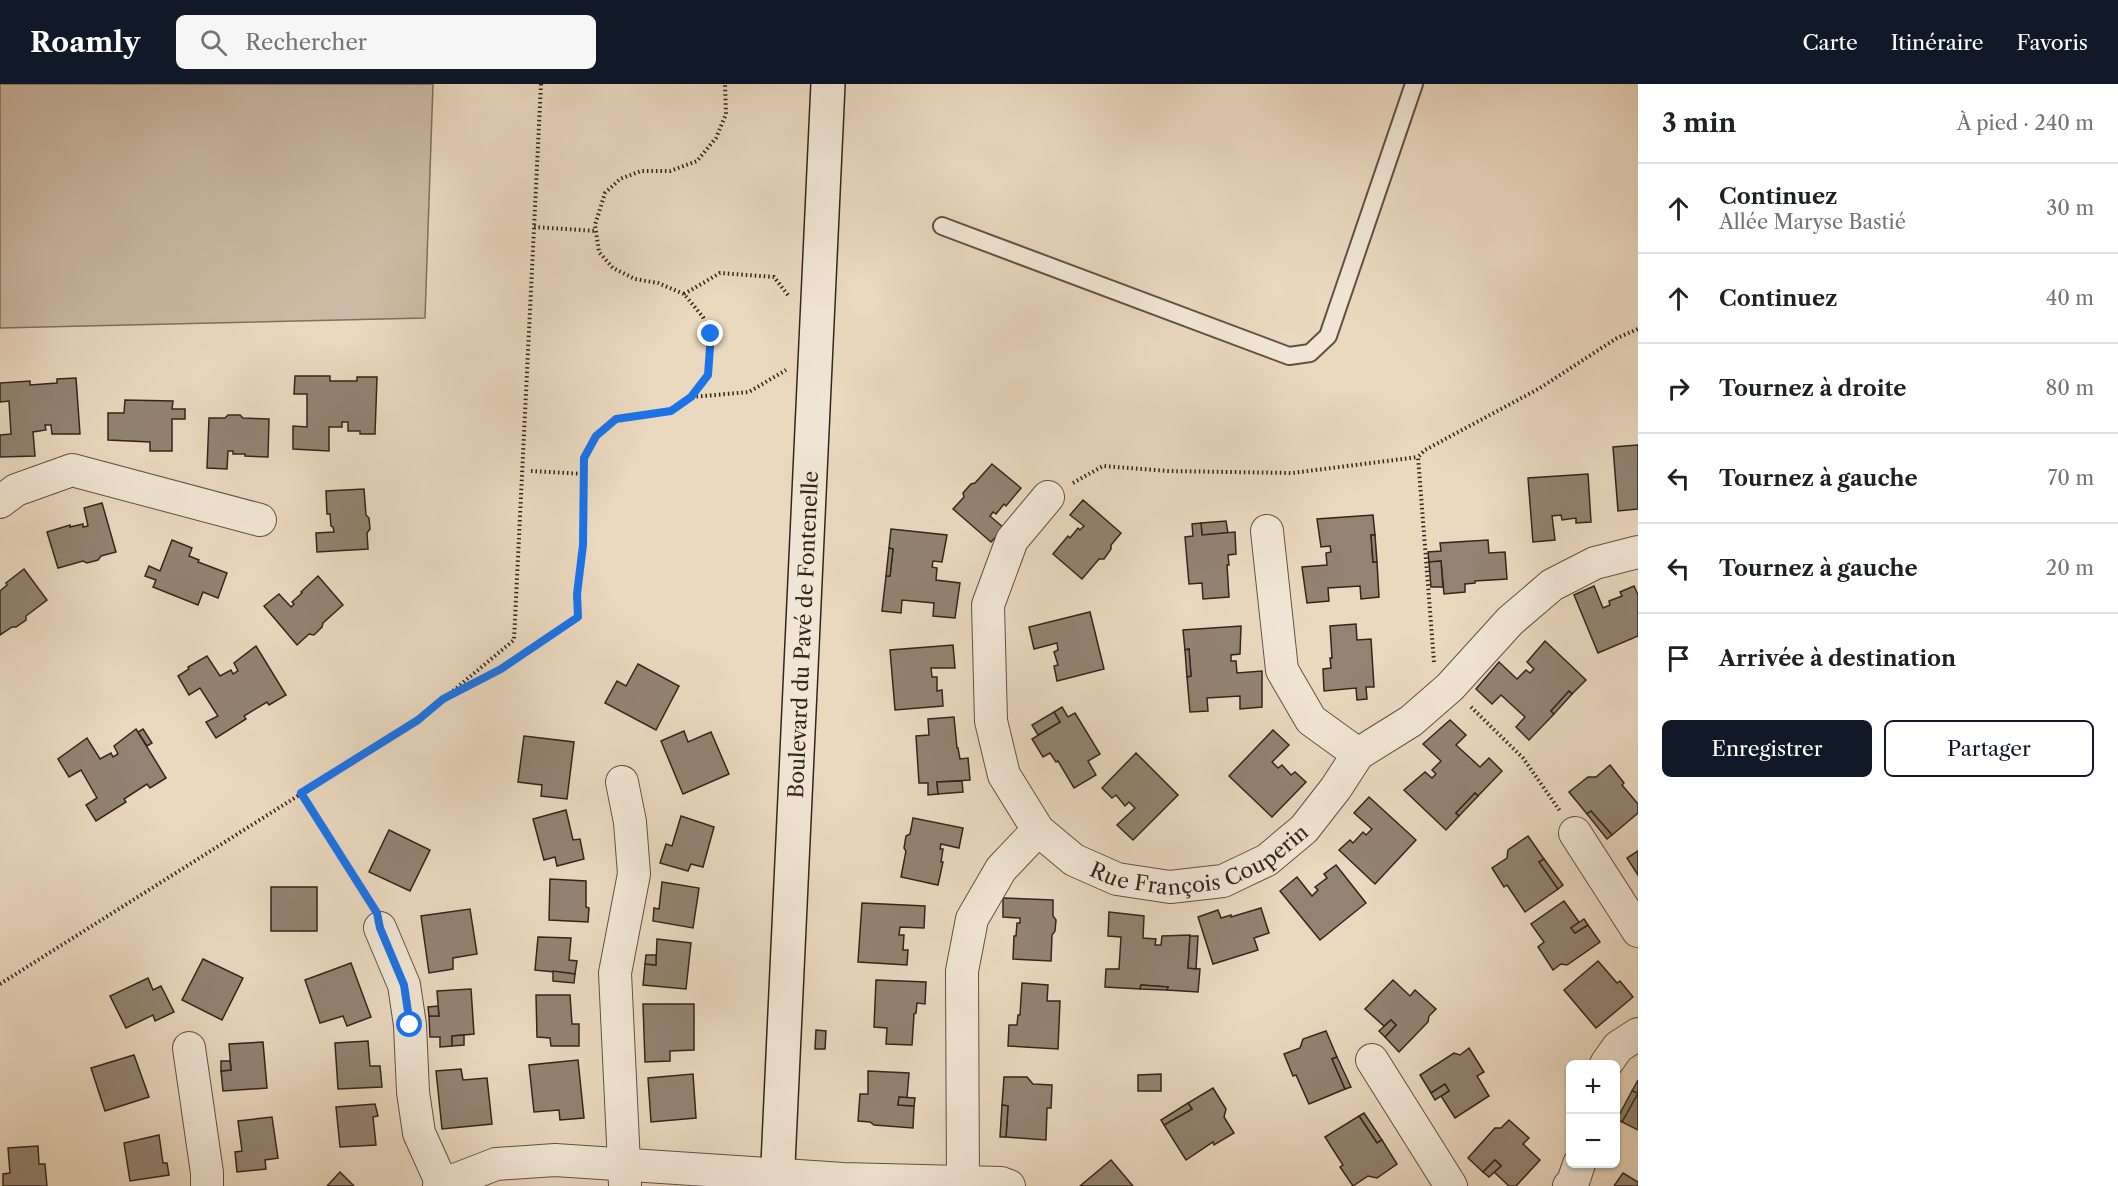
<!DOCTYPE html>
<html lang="fr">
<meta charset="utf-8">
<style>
:root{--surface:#fff;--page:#f6f6f6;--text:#202124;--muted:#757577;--line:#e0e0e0;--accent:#111827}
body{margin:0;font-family:"Libre Caslon Text",serif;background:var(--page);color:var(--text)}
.controls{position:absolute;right:18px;bottom:18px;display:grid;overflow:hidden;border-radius:9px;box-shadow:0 2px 4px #0004}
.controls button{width:54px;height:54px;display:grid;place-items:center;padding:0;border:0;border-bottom:2px solid var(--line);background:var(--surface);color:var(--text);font:30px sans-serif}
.stop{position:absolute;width:18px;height:18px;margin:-14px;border:4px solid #1a73e8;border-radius:50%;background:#fff}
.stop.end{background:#1a73e8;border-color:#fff;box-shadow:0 2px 6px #0008}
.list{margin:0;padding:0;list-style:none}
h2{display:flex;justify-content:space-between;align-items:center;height:78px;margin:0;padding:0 24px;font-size:26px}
h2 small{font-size:20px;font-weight:400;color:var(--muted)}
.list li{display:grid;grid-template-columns:39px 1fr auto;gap:18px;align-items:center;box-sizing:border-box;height:90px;padding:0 24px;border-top:2px solid var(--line)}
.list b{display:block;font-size:22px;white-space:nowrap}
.list p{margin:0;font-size:20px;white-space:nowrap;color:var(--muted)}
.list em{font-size:20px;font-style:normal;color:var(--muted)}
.actions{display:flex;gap:12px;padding:18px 24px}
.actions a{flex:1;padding:14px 0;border:2px solid var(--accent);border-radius:9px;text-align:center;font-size:21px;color:var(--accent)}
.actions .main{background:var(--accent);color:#fff}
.icon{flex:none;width:33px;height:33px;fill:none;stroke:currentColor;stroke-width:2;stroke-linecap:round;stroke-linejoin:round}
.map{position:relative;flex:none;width:1638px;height:1102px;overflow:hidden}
header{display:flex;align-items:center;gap:36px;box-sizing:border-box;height:84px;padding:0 30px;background:var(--accent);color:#fff}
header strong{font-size:28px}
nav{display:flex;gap:33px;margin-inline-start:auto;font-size:21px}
.search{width:420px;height:54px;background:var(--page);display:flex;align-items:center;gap:15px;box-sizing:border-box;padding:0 21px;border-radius:9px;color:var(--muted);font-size:22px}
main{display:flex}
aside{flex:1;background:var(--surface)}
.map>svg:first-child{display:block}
.green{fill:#cbbaa4;stroke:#7f7061;stroke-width:1.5}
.building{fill:#928372;stroke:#33261e;stroke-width:1.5}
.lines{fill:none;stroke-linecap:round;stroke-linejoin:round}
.lane-casing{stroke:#615246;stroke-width:20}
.street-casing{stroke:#615246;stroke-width:34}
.secondary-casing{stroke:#33261e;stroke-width:36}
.path{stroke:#33261e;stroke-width:4;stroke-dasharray:1.5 3;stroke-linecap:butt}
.lane{stroke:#f1e6d5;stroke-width:16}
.street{stroke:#f1e6d5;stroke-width:32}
.secondary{stroke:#f1e6d5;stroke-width:33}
.route{stroke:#1a73e8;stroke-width:8}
.labels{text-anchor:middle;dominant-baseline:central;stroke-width:4.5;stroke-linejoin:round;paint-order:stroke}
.street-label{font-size:21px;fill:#33261e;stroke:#f1e6d5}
</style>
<header>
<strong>Roamly</strong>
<div class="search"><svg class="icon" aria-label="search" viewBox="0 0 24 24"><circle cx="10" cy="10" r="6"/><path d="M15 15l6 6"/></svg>Rechercher</div>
<nav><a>Carte</a><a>Itinéraire</a><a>Favoris</a></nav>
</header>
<main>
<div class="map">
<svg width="1638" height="1102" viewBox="0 0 1638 1102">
<rect width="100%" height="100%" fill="#ead8bf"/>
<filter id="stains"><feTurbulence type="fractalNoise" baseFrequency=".00333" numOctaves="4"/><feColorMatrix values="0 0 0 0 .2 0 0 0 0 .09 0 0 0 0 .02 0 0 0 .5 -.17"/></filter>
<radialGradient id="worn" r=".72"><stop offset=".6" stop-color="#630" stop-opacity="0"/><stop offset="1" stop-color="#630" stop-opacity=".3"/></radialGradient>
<!-- green -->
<path class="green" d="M0,0H433L425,234L0,244Z"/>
<!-- building -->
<g class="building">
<path d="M295,292H330V297H357V293H377L375,350H360V347H348V338H342V343H329V367L293,365V342L307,343V310H294Z"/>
<path d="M76,294L80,350H52L51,341H45L46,346L33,348L35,372L0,373V351L11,350L9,317L0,318V299L30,297V301L57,299V295Z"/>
<path d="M125,316L173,317L172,325H185V335H172V367H150V358L108,356V329H124Z"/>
<path d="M228,331H240L243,334L269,335L268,373L245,372V370H233V367H228L227,385L207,384L209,334H225Z"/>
<path d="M1638,361V425L1618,427L1613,363Z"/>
<path d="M992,380L1021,404L1006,422L1004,420L996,430L993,428L990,432L1004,444L991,458L953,425L964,413L963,409L971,400L975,399Z"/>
<path d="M1588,390L1591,438L1576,439V434L1562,436L1561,431L1552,432L1555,456L1533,458L1528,394Z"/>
<path d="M364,405L366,431L369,434L370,445L367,449L368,465L317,468L316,449L334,448L333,443L331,442L330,430H327L326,407Z"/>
<path d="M1083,416L1121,449L1111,461V465L1104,475H1099L1082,495L1053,470L1068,452L1070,454L1078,444L1080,446L1084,442L1070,431Z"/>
<path d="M102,419L116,468L101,472L98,476L87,479L83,477L58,484L47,448L70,441V443L83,440V443L88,442L84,424Z"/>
<path d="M1373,431L1375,451H1371L1373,478H1377L1379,513L1361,515L1360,502L1328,504L1329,517L1307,519L1302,483L1327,481L1326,469L1331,468L1330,462L1321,463L1317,435Z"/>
<path d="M1226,437L1228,449L1202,451L1201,439Z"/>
<path d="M1201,439L1202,451L1235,448L1236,470L1228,471L1229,481H1227L1229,513L1203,515L1202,499L1189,500L1185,453L1193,452L1192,440Z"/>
<path d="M891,445L947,451L942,478L933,477L932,483L937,484L936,496L960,499L955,534L933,532L934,519L902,516L901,529L882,527L886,492H890L893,465L889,464Z"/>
<path d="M1371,451H1375L1377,478H1373Z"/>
<path d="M172,456L192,464L189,472L199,476L198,478L227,489L218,514L203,508L198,521L153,503L156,496L145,492L149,482L160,487Z"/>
<path d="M1488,456L1489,469L1505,468L1507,495L1475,497V499L1465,500V508L1444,510L1441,477L1429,478L1428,468L1441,467L1440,459Z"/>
<path d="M889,464L893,465L890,492H886Z"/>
<path d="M1441,477L1443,503H1431L1429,478Z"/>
<path d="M24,485L47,516L26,532V536L16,543H12L0,551V507L7,501L6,499Z"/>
<path d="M318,492L343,521L323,539L322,543L314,551L309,550L297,561L264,522L279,510L291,523L294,520L292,518L302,509L301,508Z"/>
<path d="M1594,502L1603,524L1610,521L1609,517L1622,512L1620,508L1634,502L1638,511V552L1598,569L1574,511Z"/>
<path d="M1090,528L1104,585L1057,597L1054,582L1058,581L1054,568L1058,566L1057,559L1034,565L1029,543Z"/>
<path d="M1356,540L1357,556L1371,555L1374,603H1366L1367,615L1357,616L1356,604L1324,607L1323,585L1331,584L1330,574H1332L1330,542Z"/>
<path d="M1241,542L1240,570L1231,571V577H1236L1237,589L1262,587V623L1240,625V612L1207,614L1208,627L1190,628L1187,593L1191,592L1189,565L1185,566L1183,546Z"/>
<path d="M1545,557L1586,596L1572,610L1569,607L1551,627L1554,630L1529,656L1516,643L1525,633L1501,611L1492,620L1476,605L1499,578L1517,595L1526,586L1530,589L1534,585L1527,578Z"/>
<path d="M953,561L955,584H931L932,593H937V607L942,606L943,622L895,626L890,566Z"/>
<path d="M256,562L286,611L269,621L267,618L244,632L246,635L216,654L206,638L218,632L200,604L189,611L178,592L189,585L188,583L207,572L220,592L231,586L233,590L238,587L234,579Z"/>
<path d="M1189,565L1191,592L1187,593L1185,566Z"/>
<path d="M638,580L679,602L656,646L605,619L617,597L626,602Z"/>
<path d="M1569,607L1572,610L1554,630L1551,627Z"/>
<path d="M1062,623L1068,633L1075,629L1100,670L1088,677L1096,691L1074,704L1058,677L1056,678L1050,669L1043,673L1032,655L1060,638L1054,628Z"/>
<path d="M1054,628L1060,638L1038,651L1032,641Z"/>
<path d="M954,633L957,664H958L960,675L968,674L970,696L937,698L938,710L928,711V699H919L916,652L929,651L928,635Z"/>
<path d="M1450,636L1466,651L1456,661L1480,683L1489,674L1502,687L1478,712L1475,709L1456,729L1459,732L1446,746L1404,706L1425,688L1432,694L1436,690L1432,686L1441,677L1423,660Z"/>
<path d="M136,645L166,694L150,704L147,700L124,715L126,718L96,737L86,721L97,714L81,686L69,693L58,675L87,654L100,675L111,669L113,673L118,670L114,662Z"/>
<path d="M143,645L152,659L147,662L138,648Z"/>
<path d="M1273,646L1289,661L1272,678L1278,684L1282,681L1291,691L1295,688L1306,698L1272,733L1229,692Z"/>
<path d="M684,647L688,658L711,648L729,690L683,710L661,657Z"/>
<path d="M524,652L574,658L567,715L541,712L542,701L518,698Z"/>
<path d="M1136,669L1178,711L1133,756L1117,741L1135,724L1129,718L1125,722L1116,711L1112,714L1102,704Z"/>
<path d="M1610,681L1624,699L1622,701L1638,720V729L1612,751L1591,727L1587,730L1569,708L1588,693H1596Z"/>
<path d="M962,697L963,708L938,710L937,698Z"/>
<path d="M1475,709L1478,712L1459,732L1456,729Z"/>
<path d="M1369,713L1416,756L1375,800L1339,766L1350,756L1353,759L1363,748L1366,751L1372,745L1354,729Z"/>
<path d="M566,726L573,756L580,755L584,775L557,782L555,773L544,776L533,735Z"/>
<path d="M1591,727L1612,751L1607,755L1587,730Z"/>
<path d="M681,732L714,743L703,783L691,780L688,787L660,779L666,760L672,762Z"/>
<path d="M913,734L963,744L959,764L941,760L940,765H943L941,778H943L938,801L901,793L906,767L904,764L906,752L910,750Z"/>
<path d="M389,746L430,766L410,807L369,788Z"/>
<path d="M1528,752L1544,775L1539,778L1558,805L1525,828L1507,801L1504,803L1492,784L1507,774L1508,766Z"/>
<path d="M1638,767V791L1627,774Z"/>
<path d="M1544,775L1563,801L1558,805L1539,778Z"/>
<path d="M1336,781L1366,819L1320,856L1280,807L1297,793L1312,812L1318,806L1315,803L1327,794L1324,790Z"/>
<path d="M550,795L586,797V823L589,824L588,838L549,836Z"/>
<path d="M662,798L699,804L693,844L653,837L654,824L659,825Z"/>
<rect x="271" y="803" width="46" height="44"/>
<path d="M1003,814L1053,816V832L1056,836L1055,847L1052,851L1051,877L1013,875L1014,852H1016L1017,839H1020V834L1003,833Z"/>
<path d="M1564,817L1579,838L1571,844L1575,849L1588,841L1600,858L1567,881L1561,880L1553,886L1538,863L1544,858L1531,840Z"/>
<path d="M862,819L925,822L924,844L900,843L899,851H904L903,866H908L907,881L858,878Z"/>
<path d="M1261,824L1269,849L1254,854L1258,866L1213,880L1198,833L1218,826L1221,834L1231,831V833Z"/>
<path d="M470,825L477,870L453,874V885L429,889L421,832Z"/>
<path d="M1109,828L1144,832L1143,854L1156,855L1155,861H1161L1162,852L1190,851L1188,884L1200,885L1198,908L1167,906L1168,903L1141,901L1140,905L1105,903L1106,885H1119L1121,853L1108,852Z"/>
<path d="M1584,835L1588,841L1575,849L1571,844Z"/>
<path d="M1190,852H1198L1196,885L1188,884Z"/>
<path d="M538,853L571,854L569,876L577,877L575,890L535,886Z"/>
<path d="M657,855L691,859L686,905L643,901L645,880L656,881Z"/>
<path d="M646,871H656V881L645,880Z"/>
<path d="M203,875L243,894L222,936L182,916Z"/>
<path d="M1598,877L1617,899L1620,897L1633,913L1596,944L1564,906Z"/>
<path d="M351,879L371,933L347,942L343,932L320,939L305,896Z"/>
<path d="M553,887L575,890L574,899L553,897Z"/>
<path d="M148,894L153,906L161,902L174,928L155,937L153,931L126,944L110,912Z"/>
<path d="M876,896L926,898L925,920L917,919L916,929L914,930L912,961L886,960L887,944L874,943Z"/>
<path d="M1393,896L1410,912L1415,906L1436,925L1429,932L1428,938L1399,968L1385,953L1396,941L1391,936L1384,942L1365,925Z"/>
<path d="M1022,899L1048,901L1047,917H1060L1058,965L1008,962L1009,941H1017L1018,931H1020Z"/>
<path d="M1141,901L1168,903L1167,906L1140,905Z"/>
<path d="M471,905L474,950L452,952V962L440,963V953H430L429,932H439L437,907Z"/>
<path d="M536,911H570L572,940H579V962H551L550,954L537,953Z"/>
<path d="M643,920H694V966L670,967V977L645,978Z"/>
<path d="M438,922L439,932H429L428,923Z"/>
<path d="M1391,936L1396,941L1385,953L1379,947Z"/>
<path d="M816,946L826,947L825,965H815Z"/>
<path d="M1326,947L1337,973L1332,975L1345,1005L1309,1020L1296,991L1293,992L1284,970L1300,964L1303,955Z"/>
<path d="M464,951V961L452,962V952Z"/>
<path d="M368,957L370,982H380L382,1003L338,1005L335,959Z"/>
<path d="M263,958L267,1004L223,1007L221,987L231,986L229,960Z"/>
<path d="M1469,964L1484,988L1477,992L1489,1012L1455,1034L1441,1012L1449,1007L1445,1000L1431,1009L1420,991L1454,969L1460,971Z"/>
<path d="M134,971L149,1013L105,1027L91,984Z"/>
<path d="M1337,973L1351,1003L1345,1005L1332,975Z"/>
<path d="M578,976L584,1034L560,1036L559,1026L534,1028L529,981Z"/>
<path d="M221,977H230L231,986L221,987Z"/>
<path d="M461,985L463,996L487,994L492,1040L442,1045L436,987Z"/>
<path d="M868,987L909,989L907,1014L899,1013L898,1021L914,1022L913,1044L874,1041L870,1038L858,1037L860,1010H868Z"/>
<path d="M693,990L696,1034L651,1038L648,994Z"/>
<path d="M1161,990V1007H1138V991Z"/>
<path d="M1004,993H1027L1033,1000L1052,1001L1051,1024H1047L1046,1056L1006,1053L1008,1022L1002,1021Z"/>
<path d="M1638,996V1046L1622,1038L1638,1009L1632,1007Z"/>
<path d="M1445,1000L1449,1007L1435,1016L1431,1009Z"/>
<path d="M1213,1004L1226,1025L1224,1033L1234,1049L1214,1061L1213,1058L1186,1076L1164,1041L1192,1025L1188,1019Z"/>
<path d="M1632,1007L1638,1009L1622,1038L1617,1035Z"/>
<path d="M899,1013L915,1014L914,1022L898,1021Z"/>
<path d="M1188,1019L1192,1025L1164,1041L1161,1036Z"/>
<path d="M375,1020L378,1032L373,1033L376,1061L340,1063L336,1023Z"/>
<path d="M1002,1021L1008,1022L1006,1053H1000Z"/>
<path d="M1364,1029L1382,1056L1377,1059L1359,1032Z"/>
<path d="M1359,1032L1377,1059L1382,1056L1397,1080L1377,1094L1368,1092L1353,1102L1340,1083L1343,1081L1325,1053Z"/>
<path d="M272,1033L278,1074L265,1076L266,1085L237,1088L235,1068L242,1067L238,1037Z"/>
<path d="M1509,1036L1529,1054L1523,1060L1540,1076L1516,1102H1509L1494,1088L1501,1082L1495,1076L1483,1088L1468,1074L1495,1044H1501Z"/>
<path d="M159,1051L163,1079H167L169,1091L130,1097L124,1059Z"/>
<path d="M38,1062L39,1080H45L47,1102H3V1090L10,1089L8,1064Z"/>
<path d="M1111,1076L1133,1102H1080Z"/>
<path d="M1495,1076L1501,1082L1489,1093L1483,1088Z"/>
<path d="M340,1088L354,1102H327Z"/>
<path d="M1623,1089L1638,1098V1102H1614Z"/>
</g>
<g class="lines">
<!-- lane casing -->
<g class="lane-casing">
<path id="lane" d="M942,142L1289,272L1310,269L1328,252L1414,0"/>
</g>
<!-- street casing -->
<g class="street-casing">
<g id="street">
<path id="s1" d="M1048,413L1012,456L988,521L991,637L1004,691L1038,746L1074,776L1117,795L1170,803L1223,797L1267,776L1304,745L1336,704L1358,670L1411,637L1450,603L1510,537L1552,501L1595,479L1638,468"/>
<path d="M0,418L16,406L72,386L260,436"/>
<path d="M1267,447L1282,586L1311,636L1358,670"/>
<path d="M622,698L630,738L634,790L615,889L625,1101"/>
<path d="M1575,749L1638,847"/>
<path d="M380,844L404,901L410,941L413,1008L419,1049L442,1100"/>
<path d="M189,964L207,1089V1102"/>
<path d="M1372,976L1451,1102"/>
<path d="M1606,980L1618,963L1638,950"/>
<path d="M439,1102L496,1080L555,1076L843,1095L1001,1099L1009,1102"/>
<path d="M963,1102L962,887L972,835L1001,785L1038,746"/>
<path d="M1569,1102L1573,1098L1579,1080"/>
</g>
</g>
<!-- secondary casing -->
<g class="secondary-casing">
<g id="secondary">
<path id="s2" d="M777,1102L828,0"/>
</g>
</g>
<!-- path -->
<g class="path">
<path d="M534,143L597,147"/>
<path d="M684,210L720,189L774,193L788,211"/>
<path d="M692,313L749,308L786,286"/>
<path d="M531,387L584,390"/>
<path d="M1073,399L1103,382L1168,387L1292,389L1418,373"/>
<path d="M1434,578L1418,373L1425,366L1540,304L1617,254L1638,245"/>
<path d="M451,611L501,585L578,533L577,510L583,461L584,374L595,352L616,335L671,327L691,313L708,291L710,273L711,250L703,233L684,210L658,199L635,195L613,184L599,168L595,141L605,109L620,95L641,87H670L697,77L716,54L726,30L725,0"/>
<path d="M1471,623L1523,674L1560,727"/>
<path d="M301,709L370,818"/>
<path d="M0,900L418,636L514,556L541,0"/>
</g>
<!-- lane -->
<use href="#lane" class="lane"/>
<!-- street -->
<use href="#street" class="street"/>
<!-- secondary -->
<use href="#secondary" class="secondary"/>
</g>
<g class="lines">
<!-- route -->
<path class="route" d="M410,941L404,901L380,844L377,829L301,709L418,636L443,615L501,585L578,533L577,510L583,461L584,374L596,352L616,335L671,327L691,313L708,291L711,250"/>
</g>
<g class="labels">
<!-- street labels -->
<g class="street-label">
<text stroke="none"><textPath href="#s2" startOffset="552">Boulevard du Pavé de Fontenelle</textPath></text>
<text stroke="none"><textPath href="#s1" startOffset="544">Rue François Couperin</textPath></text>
</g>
</g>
<rect width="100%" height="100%" filter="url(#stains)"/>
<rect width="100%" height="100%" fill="url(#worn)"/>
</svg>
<div class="controls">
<button>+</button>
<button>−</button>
</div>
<div class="stop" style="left:410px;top:941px"></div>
<div class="stop end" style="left:711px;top:250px"></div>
</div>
<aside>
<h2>3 min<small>À pied · 240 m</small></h2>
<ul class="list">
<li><svg class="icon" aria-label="ahead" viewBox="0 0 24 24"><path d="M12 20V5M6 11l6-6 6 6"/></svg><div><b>Continuez</b><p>Allée Maryse Bastié</p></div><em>30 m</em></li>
<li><svg class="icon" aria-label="ahead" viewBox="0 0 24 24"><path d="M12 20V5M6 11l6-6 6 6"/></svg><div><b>Continuez</b></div><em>40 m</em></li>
<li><svg class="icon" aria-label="right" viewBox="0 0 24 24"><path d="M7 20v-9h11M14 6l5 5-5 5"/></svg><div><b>Tournez à droite</b></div><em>80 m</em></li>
<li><svg class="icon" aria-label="left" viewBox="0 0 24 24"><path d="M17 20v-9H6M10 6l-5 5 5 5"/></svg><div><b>Tournez à gauche</b></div><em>70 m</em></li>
<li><svg class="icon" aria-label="left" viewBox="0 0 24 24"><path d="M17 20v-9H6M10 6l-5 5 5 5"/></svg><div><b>Tournez à gauche</b></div><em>20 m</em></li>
<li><svg class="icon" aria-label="arrive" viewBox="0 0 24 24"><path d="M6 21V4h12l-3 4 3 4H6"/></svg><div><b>Arrivée à destination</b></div></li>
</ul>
<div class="actions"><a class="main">Enregistrer</a><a>Partager</a></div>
</aside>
</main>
